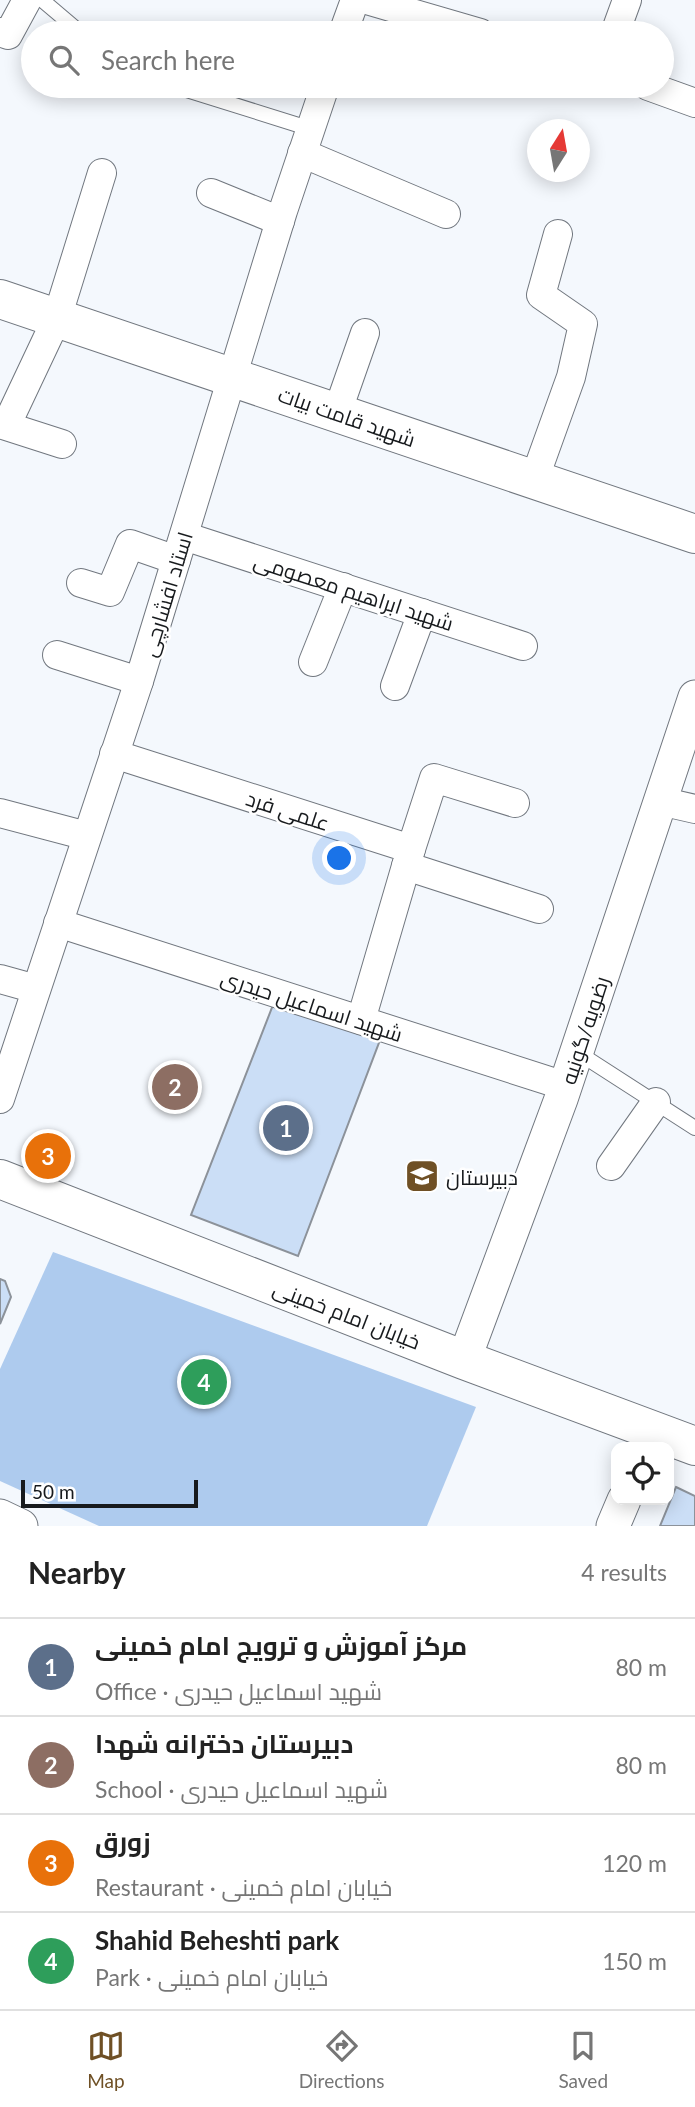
<!DOCTYPE html>
<meta charset="utf-8">
<style>
:root{--surface:#fff;--page:#f6f6f6;--text:#222;--muted:#767676;--line:#e0e0e0;--accent:#6f5025}
body{margin:0;font-family:Lato,Cairo,sans-serif;background:var(--page);color:var(--text)}
.controls{position:absolute;right:21px;bottom:21px;display:grid;overflow:hidden;border-radius:14px;box-shadow:0 4px 18px #0003}
.controls button{width:63px;height:63px;display:grid;place-items:center;padding:0;border:0;border-bottom:2px solid var(--line);background:var(--surface);color:var(--text);font:35px sans-serif}
.compass{position:absolute;left:527px;top:119px;width:63px;height:63px;border-radius:50%;background:var(--surface);box-shadow:0 4px 18px #0003;rotate:11deg}
.scale{position:absolute;left:21px;bottom:18px;width:177px;box-sizing:border-box;padding-left:7px;border:4px solid #171a1d;border-top:0;font-size:19px;line-height:24px;white-space:nowrap;color:#171a1d;-webkit-text-stroke:5px #fff;paint-order:stroke}
.you{position:absolute;left:340px;top:859px;width:24px;height:24px;margin:-18px;border:5px solid #fff;border-radius:50%;background:#1a73e8;box-shadow:0 0 0 10px #1a73e833}
.badge{display:grid;place-items:center;width:46px;height:46px;border-radius:50%;background:var(--accent);color:#fff;font-size:23px;font-weight:700}
.pin{position:absolute;translate:-50% -50%;border:4px solid #fff;box-shadow:0 2px 7px #0006}
.list{margin:0;padding:0;list-style:none}
h2{display:flex;justify-content:space-between;align-items:center;height:91px;margin:0;padding:0 28px;font-size:30px}
h2 small{font-size:23px;font-weight:400;color:var(--muted)}
.list li{display:grid;grid-template-columns:46px 1fr auto;gap:21px;align-items:center;box-sizing:border-box;height:98px;padding:0 28px;border-top:2px solid var(--line)}
.list b{display:block;font-size:26px;white-space:nowrap}
.list p{margin:0;font-size:23px;white-space:nowrap;color:var(--muted)}
.list em{font-size:23px;font-style:normal;color:var(--muted)}
.icon{flex:none;width:38px;height:38px;fill:none;stroke:currentColor;stroke-width:2;stroke-linecap:round;stroke-linejoin:round}
.map{position:relative;flex:none;width:695px;height:1526px;overflow:hidden}
.search{position:absolute;background:var(--surface);box-shadow:0 4px 18px #0003;left:21px;right:21px;top:21px;height:77px;display:flex;align-items:center;gap:18px;box-sizing:border-box;padding:0 24px;border-radius:38px;color:var(--muted);font-size:26px}
.sheet{height:483px;background:var(--surface)}
nav{display:flex;justify-content:space-around;align-items:center;box-sizing:border-box;height:98px;border-top:2px solid var(--line);background:var(--surface);font-size:19px;color:var(--muted)}
nav a{display:grid;justify-items:center;gap:4px}
nav .on{color:var(--accent)}
.map>svg:first-child{display:block}
.green{fill:#aecbee}
.building{fill:#cbdef6;stroke:#8c929a;stroke-width:2}
.lines{fill:none;stroke-linecap:round;stroke-linejoin:round}
.service-casing{stroke:#71777f;stroke-width:16}
.minor-casing{stroke:#71777f;stroke-width:30}
.tertiary-casing{stroke:#71777f;stroke-width:35}
.secondary-casing{stroke:#71777f;stroke-width:40}
.service{stroke:#fff;stroke-width:14}
.minor{stroke:#fff;stroke-width:28}
.tertiary{stroke:#fff;stroke-width:33}
.secondary{stroke:#fff;stroke-width:38}
.labels{text-anchor:middle;dominant-baseline:central;stroke-width:5;stroke-linejoin:round;paint-order:stroke}
.street-label{font-size:21px;fill:#171a1d;stroke:#fff}
.poi-label{font-size:21px;fill:#171a1d;stroke:#fff;text-anchor:start}
</style>
<div class="map">
<svg width="695" height="1526" viewBox="0 0 695 1526">
<rect width="100%" height="100%" fill="#f4f8fd"/>
<!-- green -->
<path class="green" d="M53,1252L476,1407L427,1526H99L0,1481V1369Z"/>
<!-- building -->
<g class="building">
<path d="M273,1005L380,1040L298,1256L191,1215Z"/>
<path d="M0,1279L5,1281L11,1297L0,1324Z"/>
<path d="M676,1487L695,1496V1526H660Z"/>
</g>
<g class="lines">
<!-- service casing -->
<g class="service-casing">
<g id="service">
<path d="M42,0L81,33"/>
<path d="M174,86L311,129"/>
<path d="M577,1052L695,1128"/>
</g>
</g>
<!-- minor casing -->
<g class="minor-casing">
<g id="minor">
<path d="M367,0L480,33"/>
<path d="M0,32L8,35L27,0"/>
<path d="M343,33L355,0"/>
<path d="M615,33L627,0"/>
<path d="M648,86L695,103"/>
<path d="M302,153L446,214"/>
<path d="M211,193L280,221"/>
<path d="M337,413L365,333"/>
<path d="M62,444L6,426L57,318L102,173"/>
<path d="M534,480L571,377L583,324L541,295L558,234"/>
<path d="M184,536L523,646"/>
<path d="M81,583L110,592L130,544L176,560"/>
<path d="M57,655L139,681"/>
<path d="M313,662L343,587"/>
<path d="M395,686L422,613"/>
<path d="M114,754L411,849L361,1020"/>
<path d="M660,801L695,809"/>
<path d="M0,813L87,836"/>
<path d="M411,849L434,778L515,803"/>
<path d="M406,866L539,909"/>
<path d="M58,923L565,1086"/>
<path d="M0,979L36,989"/>
<path d="M0,1099L139,681L283,211L325,86"/>
<path d="M611,1166L656,1102"/>
</g>
</g>
<!-- tertiary casing -->
<g class="tertiary-casing">
<g id="tertiary">
<path d="M464,1360L561,1099L695,697"/>
<path d="M0,1516L21,1526"/>
<path d="M613,1526L624,1500"/>
</g>
</g>
<!-- secondary casing -->
<g class="secondary-casing">
<g id="secondary">
<path d="M0,299L695,534"/>
<path d="M0,1179L464,1360L695,1446"/>
</g>
</g>
<!-- service -->
<use href="#service" class="service"/>
<!-- minor -->
<use href="#minor" class="minor"/>
<!-- tertiary -->
<use href="#tertiary" class="tertiary"/>
<!-- secondary -->
<use href="#secondary" class="secondary"/>
</g>
<!-- icons -->
<defs>
<g id="school-square" transform="scale(1.75)"><rect x="-9" y="-9" width="18" height="18" rx="4" fill="#6f5025" stroke="#fff"/><path d="M0-5L7-2L0 1L-7-2ZM-4 1L0 2.5L4 1V4Q0 6-4 4Z" fill="#fff"/></g>
</defs>
<g fill-rule="evenodd">
<use href="#school-square" x="422" y="1176"/>
</g>
<g class="labels">
<!-- street labels -->
<g class="street-label">
<text transform="translate(347 416) rotate(19)">شهید قامت بیات</text>
<text transform="translate(354 591) rotate(18)">شهید ابراهیم معصومی</text>
<text transform="translate(166 594) rotate(-73)">استاد افشارچی</text>
<text transform="translate(288 810) rotate(18)">علمی فرد</text>
<text transform="translate(312 1005) rotate(18)">شهید اسماعیل حیدری</text>
<text transform="translate(584 1030) rotate(-72)">رضویه/گونیه</text>
<text transform="translate(347 1314) rotate(21)">خیابان امام خمینی</text>
</g>
<!-- poi labels -->
<g class="poi-label">
<text x="446" y="1176">دبیرستان</text>
</g>
</g>
</svg>
<div class="controls">
<button><svg class="icon" aria-label="locate" viewBox="0 0 24 24"><circle cx="12" cy="12" r="6"/><path d="M12 2v4M12 18v4M2 12h4M18 12h4"/></svg></button>
</div>
<svg class="compass" viewBox="-18 -18 36 36"><path d="M0-13l5 13h-10z" fill="#e53935"/><path d="M0 13l5-13h-10z" fill="#767676"/></svg>
<div class="scale">50 m</div>
<div class="you"></div>
<div class="pin badge" style="left:286px;top:1128px;background:#5c6f8a">1</div>
<div class="pin badge" style="left:175px;top:1087px;background:#8d6e63">2</div>
<div class="pin badge" style="left:48px;top:1156px;background:#e8710a">3</div>
<div class="pin badge" style="left:204px;top:1382px;background:#2e9e5b">4</div>
<div class="search"><svg class="icon" aria-label="search" viewBox="0 0 24 24"><circle cx="10" cy="10" r="6"/><path d="M15 15l6 6"/></svg>Search here</div>
</div>
<section class="sheet">
<h2>Nearby<small>4 results</small></h2>
<ul class="list">
<li><span class="badge" style="background:#5c6f8a">1</span><div><b>مرکز آموزش و ترویج امام خمینی</b><p>Office · شهید اسماعیل حیدری</p></div><em>80 m</em></li>
<li><span class="badge" style="background:#8d6e63">2</span><div><b>دبیرستان دخترانه شهدا</b><p>School · شهید اسماعیل حیدری</p></div><em>80 m</em></li>
<li><span class="badge" style="background:#e8710a">3</span><div><b>زورق</b><p>Restaurant · خیابان امام خمینی</p></div><em>120 m</em></li>
<li><span class="badge" style="background:#2e9e5b">4</span><div><b>Shahid Beheshti park</b><p>Park · خیابان امام خمینی</p></div><em>150 m</em></li>
</ul>
</section>
<nav>
<a class="on"><svg class="icon" aria-label="map" viewBox="0 0 24 24"><path d="M3 6l6-2 6 2 6-2v14l-6 2-6-2-6 2zM9 4v14M15 6v14"/></svg>Map</a>
<a><svg class="icon" aria-label="directions" viewBox="0 0 24 24"><path d="M12 3l9 9-9 9-9-9zM9 14v-3h6M13 9l2 2-2 2"/></svg>Directions</a>
<a><svg class="icon" aria-label="saved" viewBox="0 0 24 24"><path d="M7 4h10v16l-5-4-5 4z"/></svg>Saved</a>
</nav>
